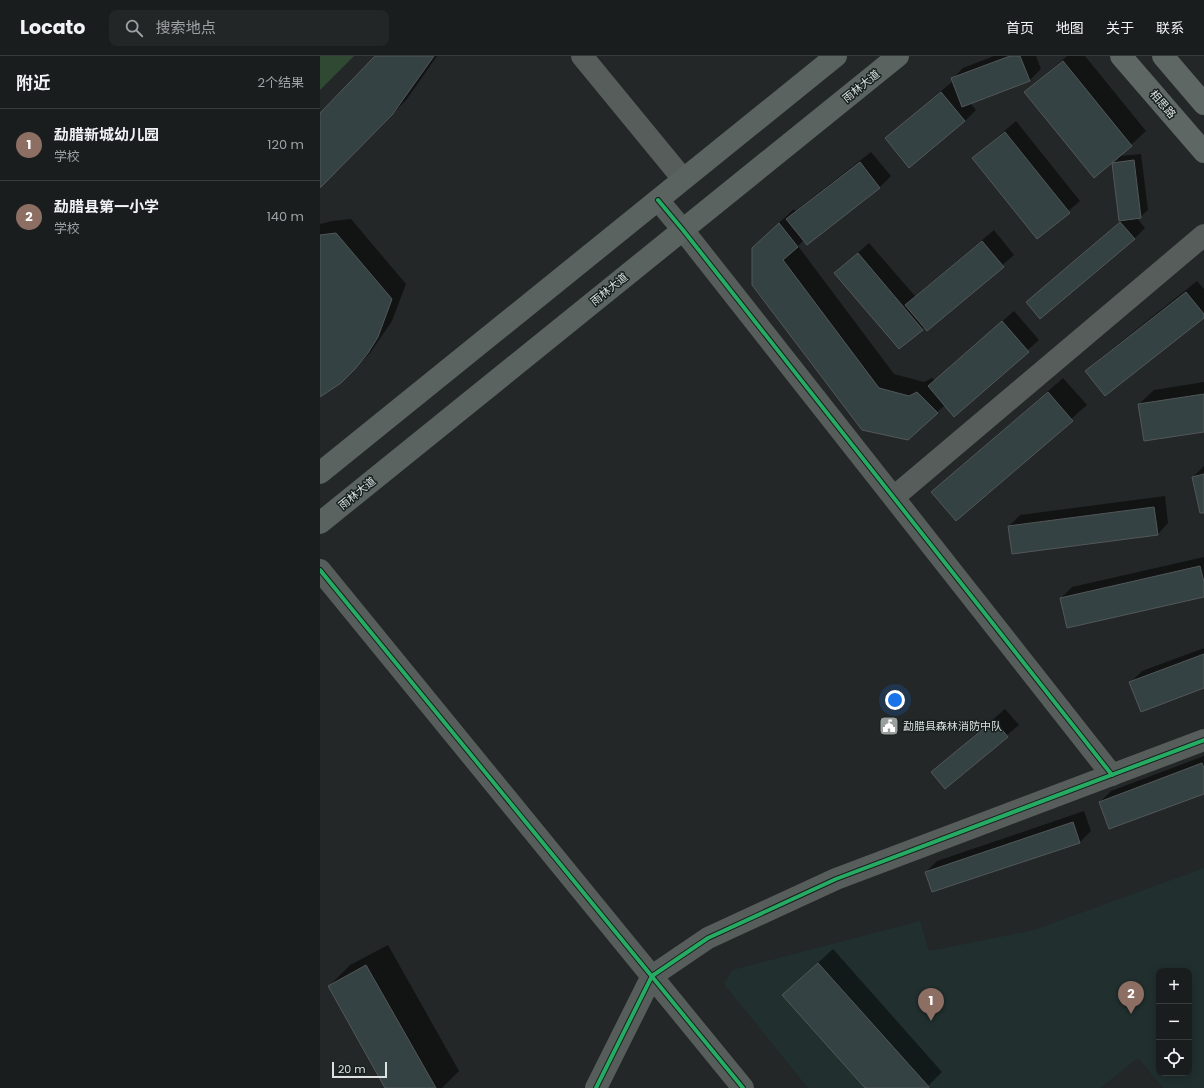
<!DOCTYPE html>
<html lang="zh">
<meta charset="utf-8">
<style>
:root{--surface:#1a1d1d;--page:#232626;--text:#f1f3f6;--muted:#9fa2a4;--line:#383b3b;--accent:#d93025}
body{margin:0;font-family:Poppins,"Noto Sans SC",sans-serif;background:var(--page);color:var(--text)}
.controls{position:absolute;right:12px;bottom:12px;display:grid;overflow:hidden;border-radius:8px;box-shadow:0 2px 10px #0003}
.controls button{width:36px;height:36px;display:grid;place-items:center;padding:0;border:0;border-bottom:1px solid var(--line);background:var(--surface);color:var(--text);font:20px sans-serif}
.scale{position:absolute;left:12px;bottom:10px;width:55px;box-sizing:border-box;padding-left:4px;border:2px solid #dce1e0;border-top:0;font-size:11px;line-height:14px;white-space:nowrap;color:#dce1e0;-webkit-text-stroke:3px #181f1f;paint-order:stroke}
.you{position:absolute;left:575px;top:644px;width:14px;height:14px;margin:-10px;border:3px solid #fff;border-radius:50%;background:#1a73e8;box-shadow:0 0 0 6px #1a73e833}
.badge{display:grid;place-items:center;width:26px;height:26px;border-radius:50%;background:var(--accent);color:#fff;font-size:13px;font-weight:700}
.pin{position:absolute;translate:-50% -33px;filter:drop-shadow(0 1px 2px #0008)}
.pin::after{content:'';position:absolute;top:21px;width:14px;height:12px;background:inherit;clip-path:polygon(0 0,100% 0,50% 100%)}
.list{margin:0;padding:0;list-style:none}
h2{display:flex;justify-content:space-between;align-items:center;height:52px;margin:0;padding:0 16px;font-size:17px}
h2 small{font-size:13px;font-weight:400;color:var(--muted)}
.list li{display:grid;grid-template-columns:26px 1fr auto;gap:12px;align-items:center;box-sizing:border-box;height:72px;padding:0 16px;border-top:1px solid var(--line)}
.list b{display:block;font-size:15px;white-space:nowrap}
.list p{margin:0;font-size:13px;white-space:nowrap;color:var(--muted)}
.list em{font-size:13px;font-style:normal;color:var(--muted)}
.icon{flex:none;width:22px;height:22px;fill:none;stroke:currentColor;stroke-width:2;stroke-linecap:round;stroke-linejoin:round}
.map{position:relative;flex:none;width:884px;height:1032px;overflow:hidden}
header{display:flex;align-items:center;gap:24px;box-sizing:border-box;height:56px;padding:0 20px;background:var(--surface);border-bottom:1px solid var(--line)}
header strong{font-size:19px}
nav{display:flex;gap:22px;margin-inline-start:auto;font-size:14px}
.search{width:280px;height:36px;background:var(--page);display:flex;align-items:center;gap:10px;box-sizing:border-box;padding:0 14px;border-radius:8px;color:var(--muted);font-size:15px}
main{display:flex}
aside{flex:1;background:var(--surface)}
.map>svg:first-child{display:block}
.built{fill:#212f2f;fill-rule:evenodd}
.green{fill:#2f4932}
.shadow{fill:#0007}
.building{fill:#354244;stroke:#535757}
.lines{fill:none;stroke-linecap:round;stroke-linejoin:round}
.minor{stroke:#565d5a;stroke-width:22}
.major{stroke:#5e6763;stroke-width:22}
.highway{stroke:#5a6360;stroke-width:22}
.cycleway-casing{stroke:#181f1f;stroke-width:6}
.cycleway{stroke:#26ab63;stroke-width:4}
.labels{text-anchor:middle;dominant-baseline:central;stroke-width:3;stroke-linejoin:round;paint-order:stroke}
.street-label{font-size:11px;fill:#dce1e0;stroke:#181f1f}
.poi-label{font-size:11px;fill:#dce1e0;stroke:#181f1f;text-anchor:start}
</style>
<header>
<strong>Locato</strong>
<div class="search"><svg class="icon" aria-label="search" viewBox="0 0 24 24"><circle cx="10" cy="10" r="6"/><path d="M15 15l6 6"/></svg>搜索地点</div>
<nav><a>首页</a><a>地图</a><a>关于</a><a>联系</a></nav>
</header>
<main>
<aside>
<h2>附近<small>2个结果</small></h2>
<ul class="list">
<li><span class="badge" style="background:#8d6e63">1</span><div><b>勐腊新城幼儿园</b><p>学校</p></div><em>120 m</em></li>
<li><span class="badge" style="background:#8d6e63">2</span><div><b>勐腊县第一小学</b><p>学校</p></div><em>140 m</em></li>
</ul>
</aside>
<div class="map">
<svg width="884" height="1032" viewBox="0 0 884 1032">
<rect width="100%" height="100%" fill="#232727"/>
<!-- built -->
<path class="built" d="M884,812V1032H843L818,1002L780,1032H488L404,928L412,914L600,865L609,895L714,874ZM839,915H869V1017H839Z"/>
<!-- green -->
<path class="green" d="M0,0H34L0,34Z"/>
<!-- shadow -->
<g class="shadow">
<path d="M56,0H117L87,43L0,131V58Z"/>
<path d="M674,0H716L721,13L710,24L650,47L656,54L645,65L566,82L633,25L632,23L643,12Z"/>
<path d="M747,0H765L826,75L799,100L821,98L828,154L820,161L817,162L825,172L814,183L707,246L800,165L793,107L798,103L705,36Z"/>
<path d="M696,65L760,145L717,182L653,102Z"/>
<path d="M551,96L571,120L560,131L487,187L484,184L478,190L574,318L604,326L612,322L615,324L694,255L719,284L634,359L625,349L588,383L543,373L448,177L474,153L475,155Z"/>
<path d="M31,163L86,228L72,265L50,297L35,312L0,339V168L12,165Z"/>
<path d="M674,174L694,199L607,274L605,271L579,292L515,217L549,187L595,240Z"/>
<path d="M877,225L884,233V261L767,315L778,304Z"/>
<path d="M743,322L767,349L636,464L612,436Z"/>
<path d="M884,326V375L819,348L834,334Z"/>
<path d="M884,410V456L873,421Z"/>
<path d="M845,440L848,467L837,479L689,470L700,459Z"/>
<path d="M884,501V540L741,542L752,531Z"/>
<path d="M884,592V631L811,626L822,615Z"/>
<path d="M685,653L699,669L625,732L612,716Z"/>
<path d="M884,700V737L780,746L791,735Z"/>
<path d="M764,755L771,775L760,786L613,835L606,816L617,805Z"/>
<path d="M68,889L139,1015L122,1032H66L9,930L30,909Z"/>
<path d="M513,893L622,1016L606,1032H547L463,939Z"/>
</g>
<!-- building -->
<g class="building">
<path d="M55,0H114L72,59L0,132V57Z"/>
<path d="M690,0H700L710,25L642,51L631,22Z"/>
<path d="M743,5L812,90L774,122L704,36Z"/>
<path d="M621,36L645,65L589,112L565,82Z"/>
<path d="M685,76L750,157L717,183L652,102Z"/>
<path d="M814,104L821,162L799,165L792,107Z"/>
<path d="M540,106L560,132L487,189L466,163Z"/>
<path d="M800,166L815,183L720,263L706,246Z"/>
<path d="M459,167L478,191L463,204L559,332L589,340L597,336L618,357L588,384L542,374L432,229V192Z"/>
<path d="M16,177L72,243L58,281L48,297L35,313L21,327L0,341V179Z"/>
<path d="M662,185L684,211L607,275L585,249Z"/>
<path d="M538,197L603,274L579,293L514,217Z"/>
<path d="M866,236L884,258V262L785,340L765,315Z"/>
<path d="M682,265L709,296L634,361L608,330Z"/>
<path d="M728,336L753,365L636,465L611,436Z"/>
<path d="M884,338V376L824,385L818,348Z"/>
<path d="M884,418V457H880L872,421Z"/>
<path d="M834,451L838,479L692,498L688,470Z"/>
<path d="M880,510L884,526V541L747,572L740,542Z"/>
<path d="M884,598V632L821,656L809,626Z"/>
<path d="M674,664L688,681L625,733L611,716Z"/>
<path d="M882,707L884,712V738L789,773L779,746Z"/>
<path d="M753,766L760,787L612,836L605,816Z"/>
<path d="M498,907L609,1031L607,1032H545L462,939Z"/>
<path d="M46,909L116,1032H65L8,930Z"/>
</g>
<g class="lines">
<!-- minor -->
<g class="minor">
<path d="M262,0L363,123"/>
<path d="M338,144L363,174L792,719"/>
<path d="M574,441L884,179"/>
<path d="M0,514L423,1032"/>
<path d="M276,1032L332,920L388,882L516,823L884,684"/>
</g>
<!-- major -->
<g class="major">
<path d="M801,0L884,96"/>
<path d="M843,0L884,48"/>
</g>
<!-- highway -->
<g class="highway">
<path d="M0,417L516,0"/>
<path d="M0,467L578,0"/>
</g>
<!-- cycleway casing -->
<g class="cycleway-casing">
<g id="cycleway">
<path d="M338,144L363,174L792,719"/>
<path d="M0,514L423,1032"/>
<path d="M276,1032L332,920L388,882L516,823L884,684"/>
</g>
</g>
<!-- cycleway -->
<use href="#cycleway" class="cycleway"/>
</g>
<!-- icons -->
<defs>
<g id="civic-square" transform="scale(1)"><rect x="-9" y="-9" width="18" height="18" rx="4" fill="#9ba09f" stroke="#181f1f"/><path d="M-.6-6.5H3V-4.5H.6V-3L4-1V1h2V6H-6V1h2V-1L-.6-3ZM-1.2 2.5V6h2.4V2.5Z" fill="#fff"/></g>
</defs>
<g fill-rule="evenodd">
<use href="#civic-square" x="569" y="670"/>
</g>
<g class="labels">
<!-- street labels -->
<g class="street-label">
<text transform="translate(541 30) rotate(-39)">雨林大道</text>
<text transform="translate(843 48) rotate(49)">相思路</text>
<text transform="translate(289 233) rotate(-39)">雨林大道</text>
<text transform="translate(37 437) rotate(-39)">雨林大道</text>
</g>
<!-- poi labels -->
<g class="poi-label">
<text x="583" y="670">勐腊县森林消防中队</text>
</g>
</g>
</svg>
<div class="controls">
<button>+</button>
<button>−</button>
<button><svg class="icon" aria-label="locate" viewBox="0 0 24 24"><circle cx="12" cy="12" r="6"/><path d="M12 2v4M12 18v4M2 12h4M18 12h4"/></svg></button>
</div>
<div class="scale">20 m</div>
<div class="you"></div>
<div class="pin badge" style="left:611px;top:965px;background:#8d6e63">1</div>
<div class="pin badge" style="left:811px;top:958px;background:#8d6e63">2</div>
</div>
</main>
